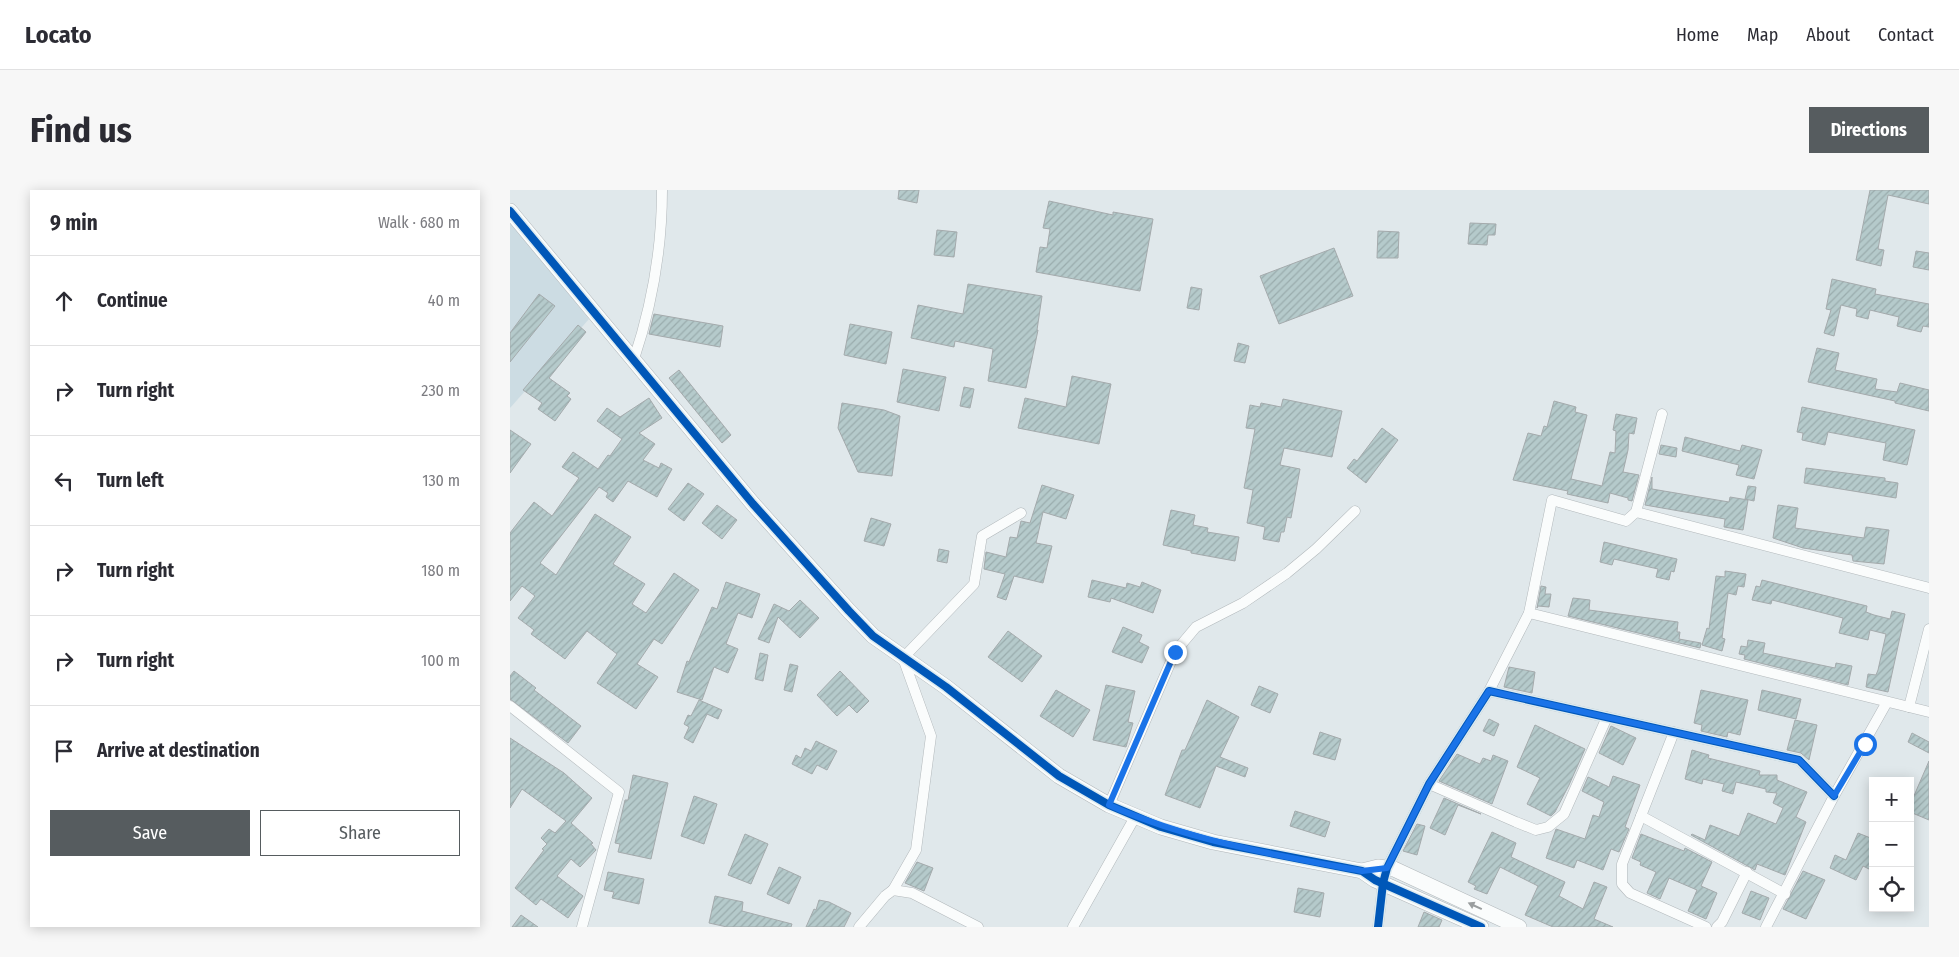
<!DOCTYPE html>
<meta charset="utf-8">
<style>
:root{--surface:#fff;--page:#f7f7f7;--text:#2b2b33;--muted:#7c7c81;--line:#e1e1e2;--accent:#565c5f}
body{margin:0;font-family:"Fira Sans Condensed",sans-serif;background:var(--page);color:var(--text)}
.controls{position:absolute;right:15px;bottom:15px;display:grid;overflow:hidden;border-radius:0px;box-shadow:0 2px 12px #0003}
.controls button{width:45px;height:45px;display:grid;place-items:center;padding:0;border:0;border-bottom:1px solid var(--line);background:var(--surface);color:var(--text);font:25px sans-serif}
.stop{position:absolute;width:15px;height:15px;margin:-11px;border:4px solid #1a73e8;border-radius:50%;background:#fff}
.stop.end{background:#1a73e8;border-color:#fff;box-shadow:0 1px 5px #0008}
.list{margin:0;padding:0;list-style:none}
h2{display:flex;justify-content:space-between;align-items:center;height:65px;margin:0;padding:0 20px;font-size:21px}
h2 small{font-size:16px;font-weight:400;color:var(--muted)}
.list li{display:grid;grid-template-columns:32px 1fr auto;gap:15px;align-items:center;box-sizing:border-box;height:90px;padding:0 20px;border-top:1px solid var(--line)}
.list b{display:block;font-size:19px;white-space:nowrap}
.list em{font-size:16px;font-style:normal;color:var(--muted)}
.actions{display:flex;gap:10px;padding:15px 20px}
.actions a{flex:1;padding:11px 0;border:1px solid var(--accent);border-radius:0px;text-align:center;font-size:18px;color:var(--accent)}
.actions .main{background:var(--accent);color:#fff}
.icon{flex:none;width:28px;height:28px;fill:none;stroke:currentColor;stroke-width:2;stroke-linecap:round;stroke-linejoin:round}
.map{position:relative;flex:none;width:1419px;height:737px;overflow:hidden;border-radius:0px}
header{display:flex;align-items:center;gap:30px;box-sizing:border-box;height:70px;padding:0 25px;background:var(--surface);border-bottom:1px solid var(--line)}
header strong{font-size:24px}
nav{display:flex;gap:28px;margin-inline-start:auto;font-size:18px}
.intro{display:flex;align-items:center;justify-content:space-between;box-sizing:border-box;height:120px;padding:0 30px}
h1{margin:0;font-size:35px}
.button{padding:12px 22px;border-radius:0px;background:var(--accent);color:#fff;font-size:18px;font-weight:700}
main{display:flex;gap:30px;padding:0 30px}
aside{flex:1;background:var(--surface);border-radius:0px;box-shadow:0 2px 12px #0003}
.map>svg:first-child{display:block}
.built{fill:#ccdce3}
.building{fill:url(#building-hatch);stroke:#a4aaac}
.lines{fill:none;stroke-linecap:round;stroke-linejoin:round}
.street-casing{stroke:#b2b8bb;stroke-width:11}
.secondary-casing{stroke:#b2b8bb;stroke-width:16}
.street{stroke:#fafcfc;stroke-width:10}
.secondary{stroke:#fafcfc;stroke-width:15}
.cycleway-casing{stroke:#dbeaf0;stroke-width:11}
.cycleway{stroke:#0057b8;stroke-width:8}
.oneway{fill:#9a9e9f}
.route{stroke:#1a73e8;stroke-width:6}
</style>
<header>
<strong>Locato</strong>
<nav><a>Home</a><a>Map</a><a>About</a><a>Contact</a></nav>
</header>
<div class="intro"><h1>Find us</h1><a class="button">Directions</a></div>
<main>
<aside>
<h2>9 min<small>Walk · 680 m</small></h2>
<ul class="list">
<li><svg class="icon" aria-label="ahead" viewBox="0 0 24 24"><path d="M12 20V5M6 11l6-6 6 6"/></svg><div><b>Continue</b></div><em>40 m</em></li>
<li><svg class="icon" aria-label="right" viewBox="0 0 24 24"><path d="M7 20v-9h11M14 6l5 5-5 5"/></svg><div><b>Turn right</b></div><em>230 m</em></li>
<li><svg class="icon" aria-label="left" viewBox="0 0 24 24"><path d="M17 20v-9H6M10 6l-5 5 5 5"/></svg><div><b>Turn left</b></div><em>130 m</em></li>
<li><svg class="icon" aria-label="right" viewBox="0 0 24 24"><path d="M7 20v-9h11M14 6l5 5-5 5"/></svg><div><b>Turn right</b></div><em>180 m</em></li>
<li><svg class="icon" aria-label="right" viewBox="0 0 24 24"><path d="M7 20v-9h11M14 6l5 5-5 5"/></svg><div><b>Turn right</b></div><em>100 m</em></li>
<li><svg class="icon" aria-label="arrive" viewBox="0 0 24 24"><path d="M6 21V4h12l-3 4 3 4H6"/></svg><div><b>Arrive at destination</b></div></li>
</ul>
<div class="actions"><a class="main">Save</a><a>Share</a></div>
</aside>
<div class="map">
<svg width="1419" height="737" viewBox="0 0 1419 737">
<defs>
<pattern id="building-hatch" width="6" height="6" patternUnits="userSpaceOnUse" patternTransform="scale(1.25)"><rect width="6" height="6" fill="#b5cacb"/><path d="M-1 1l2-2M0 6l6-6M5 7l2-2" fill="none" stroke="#9aacad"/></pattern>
</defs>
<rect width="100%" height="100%" fill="#e0e8eb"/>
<!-- built -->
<path class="built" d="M0,31L79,129L0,218Z"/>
<!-- building -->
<g class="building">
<path d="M389,0H409L407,13L388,9Z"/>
<path d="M1360,0H1419V14L1378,5L1368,59L1374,60L1371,76L1346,70Z"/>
<path d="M539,11L603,25V22L643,29L630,101L526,82L530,57L537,58L540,39L533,38Z"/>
<path d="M960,33L986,34L985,45H978L977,55L958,54Z"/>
<path d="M427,40L447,42L444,67L424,65Z"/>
<path d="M868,41L889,42L888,68H867Z"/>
<path d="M824,58L843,106L769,134L750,86Z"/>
<path d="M1406,61L1419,63V80L1403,77Z"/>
<path d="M1322,89L1366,99L1365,104L1419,114V137L1413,136L1411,142L1398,139L1387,136L1389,127L1360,120L1358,129L1346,126L1347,119L1331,115L1324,146L1314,143L1321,120L1316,119Z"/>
<path d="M458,94L532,106L527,140H528L516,198L478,191L483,159L445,151L444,157L401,148L408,115L453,124Z"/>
<path d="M681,97L692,99L689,120L677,118Z"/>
<path d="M29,104L45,116L0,172V143Z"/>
<path d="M144,124L213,136L210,157L139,144Z"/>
<path d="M340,134L382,142L376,174L334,165Z"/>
<path d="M68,135L76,142L39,188L60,203L57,206L61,209L45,231L28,219L32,213L13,200Z"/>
<path d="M728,153L739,156L735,173L724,171Z"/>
<path d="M1307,158L1329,163L1325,180L1367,189L1365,199L1387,202L1390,193L1419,200V221L1385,213V211L1298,192Z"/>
<path d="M393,179L436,187L429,221L387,212Z"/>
<path d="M169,180L221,245L212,253L159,188Z"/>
<path d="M562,186L601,194L589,254L508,238L515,208L556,217Z"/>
<path d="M454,197L464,199L460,218L450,216Z"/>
<path d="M139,208L152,228L129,243L145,254L133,270L149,278L151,273L162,279L147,307L118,291L103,312L96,307L98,303L89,297L30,373L46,385L85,324L121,347L103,374L135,394L122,414L136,423L164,383L189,400L152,454L144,449L127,474L148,487L126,519L87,493L107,464L77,441L55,469L21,444L24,440L8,428L25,406L12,396L0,411V343L24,312L42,326L69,288L52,277L63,262L88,279L98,265L100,266L112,249L87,231L97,218L110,227Z"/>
<path d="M773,209L832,221L822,267L774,258L770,275L790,279L781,328L777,327L774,342H771L769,352L753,349L755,337L737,333L743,300L734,298L745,239L736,238L740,215L750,217L751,213L771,217Z"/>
<path d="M1044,211L1066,217L1065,222L1077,225L1061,289L1092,296L1100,262L1105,263L1106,241L1103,240L1106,224L1127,228L1124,244L1119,243L1118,260L1113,282L1129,285L1122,311L1118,310V308L1100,303L1098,313L1057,304L1058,301L1003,290L1018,243L1031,246L1034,236L1037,237Z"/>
<path d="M332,213L374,220L390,226L382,286L348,282L328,238Z"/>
<path d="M1292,217L1405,240L1397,275L1373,270L1376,253L1318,242L1315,255L1292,250L1293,243L1287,242Z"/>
<path d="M872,238L888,250L856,293L837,278L844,269L847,271Z"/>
<path d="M0,240L21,254L0,283Z"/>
<path d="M1175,247L1230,261L1232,255L1252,260L1244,289L1226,285L1229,275L1172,261Z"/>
<path d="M1151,255L1167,258L1166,267L1149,264Z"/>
<path d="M1296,278L1375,288V291L1388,293L1386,308L1294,293Z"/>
<path d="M1142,287V299L1219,312L1220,307L1238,310L1233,340L1214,337L1215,329L1135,315Z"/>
<path d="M178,293L194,304L174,331L158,319Z"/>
<path d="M532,295L564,305L556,329L533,322L526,353L542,356L533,393L504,386L496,410L487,407L495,384L474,379L476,362L496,367L500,347L507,348L511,331L520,333Z"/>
<path d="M1238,296L1246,297L1244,311L1235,309Z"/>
<path d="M207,315L227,330L212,349L192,333Z"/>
<path d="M1268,315L1288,318L1285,338L1354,348L1356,337L1379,340L1374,374L1343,371L1342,365L1293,358L1263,348Z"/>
<path d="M661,320L685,325L683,335L698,338L697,342L729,347L725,371L681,363V361L653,355Z"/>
<path d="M361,328L381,334L374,356L354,351Z"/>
<path d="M1094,352L1167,369L1164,382L1161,381L1159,390L1146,387L1148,379L1104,369L1102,375L1090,372Z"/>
<path d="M429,359L439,361L437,373L427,371Z"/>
<path d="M1215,381L1236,384L1234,397L1228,396L1226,405L1218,403L1212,448L1215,449L1212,461L1192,455L1197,438L1199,439L1206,386L1215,387Z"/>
<path d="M582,390L616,398L617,393L630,397L632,392L651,400L643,423L601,408L600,412L578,407Z"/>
<path d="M1252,390L1357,416L1356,422L1364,425L1380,429L1382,421L1395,424L1378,502L1356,497L1358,484L1366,485L1368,480L1376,444L1360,440L1358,450L1329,443L1333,428L1262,410L1261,414L1242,410L1246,396L1250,397Z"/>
<path d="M216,392L250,404L242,428L228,423L216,454L228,459L218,483L204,477L192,510L167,502L177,471L179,472L202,417L207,419Z"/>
<path d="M1031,396L1036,397L1035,404H1041L1039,417L1028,416L1027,418Z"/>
<path d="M1063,408L1080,410L1079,420L1168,432L1167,442H1170L1169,449L1191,453L1190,458L1058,426Z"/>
<path d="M290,410L309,428L290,448L268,427L259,453L248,449L264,414L279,421Z"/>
<path d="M613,437L632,445L629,452L639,457L632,473L602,462Z"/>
<path d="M498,441L532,466L512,492L478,467Z"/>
<path d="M1238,450L1255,453L1253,463L1325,478L1326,473L1342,476L1338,495L1234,469L1235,465L1229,464L1231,456L1237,457Z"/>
<path d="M250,463L258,465L253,491L245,489Z"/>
<path d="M280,474L288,476L282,502L274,500Z"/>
<path d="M999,477L1025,482L1022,503L994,497Z"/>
<path d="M4,481L26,498L24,500L71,536L58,553L0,509V486Z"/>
<path d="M330,481L359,511L347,523L339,515L327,526L307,505Z"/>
<path d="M596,495L625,501L618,532L623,533L616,557L583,550Z"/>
<path d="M749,496L768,504L760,523L741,515Z"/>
<path d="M546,500L580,520L563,547L530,526Z"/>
<path d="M1191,500L1238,510L1230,545L1218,542L1217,547L1191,541L1192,535L1184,533Z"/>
<path d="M1252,500L1291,509L1286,529L1248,520Z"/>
<path d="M189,510L212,520L208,529L197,524L183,553L174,548L179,537L174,534L178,525L181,526Z"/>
<path d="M697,510L729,527L710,567L738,578L735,587L706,576L690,618L655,605L672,560H675Z"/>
<path d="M979,529L989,534L984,546L973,541Z"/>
<path d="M1285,530L1307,535L1299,570L1291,563L1277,560Z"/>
<path d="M1025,535L1075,559L1059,595L1045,622L1041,626L1017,614L1030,588L1007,577Z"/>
<path d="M1101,536L1126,548L1113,575L1089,563Z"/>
<path d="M810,542L831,549L825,570L803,564Z"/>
<path d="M1402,543L1419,552V563L1398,552Z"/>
<path d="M0,548L54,583L82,608L61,633L83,653L81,654L86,660L70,677L61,669L47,686L73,706L58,728L31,709L26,715L5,698L34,660L32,659L37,654L31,648L39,639L45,643L56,631L12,599L0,618Z"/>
<path d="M306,551L327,561L317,580L307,575L302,584L282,574L286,565L291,568L295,558L301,561Z"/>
<path d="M1182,560L1199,565L1198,568L1250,581L1249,585H1267V590L1297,602L1286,627L1296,632L1275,685L1247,674L1245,680L1181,645L1182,644L1195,650L1200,635L1229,646L1238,623L1266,634L1273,618L1263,613L1267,603L1256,602V599L1226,592L1223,604L1212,601L1214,594L1193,589L1192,594L1175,589Z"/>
<path d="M947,564L970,574L973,568L981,571L983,565L998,571L982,614L929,591Z"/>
<path d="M1419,571V630L1400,622V615Z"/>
<path d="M123,585L158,593L141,669L108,662L110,654L105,653L115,610H118Z"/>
<path d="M1103,586L1130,595L1115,637L1119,639L1109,662L1101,659L1093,680L1067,670L1064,678L1036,668L1046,639L1075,649L1083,625L1089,627L1094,612L1072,601L1078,587L1099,597Z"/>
<path d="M184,606L207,614L194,654L171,646Z"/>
<path d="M934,608L971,624L948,615L935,645L920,638Z"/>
<path d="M785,621L820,632L815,647L780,636Z"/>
<path d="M907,634L915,636L907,665L893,661Z"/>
<path d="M982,642L1006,653L1001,667L1055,692L1049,706L1073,719L1084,692L1097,697L1084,729L1103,737H1043L1015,725L1028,696L990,677L977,704L964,699L966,696L958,692Z"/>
<path d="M1348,643L1363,649V681L1353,676L1346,690L1320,678L1325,665L1336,670Z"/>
<path d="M235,644L258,654L241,694L218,685Z"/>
<path d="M1131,644L1174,661L1175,658L1202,672L1191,696L1207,703L1196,729L1178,721L1187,700L1159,688L1150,709L1137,703L1146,682L1130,675L1131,672L1122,668Z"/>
<path d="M407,672L423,678L414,701L395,693Z"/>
<path d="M269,677L291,687L279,714L257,704Z"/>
<path d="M1293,681L1315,690L1296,729L1273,719Z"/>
<path d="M98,682L134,689L129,714L102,708L104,702L94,700Z"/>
<path d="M788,698L814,703L810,727L784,722Z"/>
<path d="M1241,701L1259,708L1250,730L1232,723Z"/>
<path d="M205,706L233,712L232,721L282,734L281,737H217L199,733Z"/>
<path d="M309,710L319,712L341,723L334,737H296L304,719L306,720Z"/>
<path d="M914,722L932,730L929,737H908Z"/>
<path d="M11,725L28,737H2Z"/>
</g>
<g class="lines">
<!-- street casing -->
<g class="street-casing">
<g id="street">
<path d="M124,169C142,115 152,58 152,0"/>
<path d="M1126,322L1419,398"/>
<path d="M1019,423L1419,522"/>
<path d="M979,501L1019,423L1042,310L1116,331L1126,322L1152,224"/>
<path d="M0,516L109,602L72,737"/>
<path d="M1399,517L1419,439"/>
<path d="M1164,542L1131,626L1275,704"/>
<path d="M919,594L1006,632L1026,640L1038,637L1054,624L1097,527"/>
<path d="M599,615L665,462L686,437L733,413L777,383L806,359L845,321"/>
<path d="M1131,626L1112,674V694L1120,703L1196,737"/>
<path d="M383,700L406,660L421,546L393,468L464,394L472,346L511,323"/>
<path d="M349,737L375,706L383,700L402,703L468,737"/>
<path d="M563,737L625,627"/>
<path d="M868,737L873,693L877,678L919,594L979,501L1289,570L1324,606"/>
<path d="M1207,737L1212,732L1237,682"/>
<path d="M1256,737L1324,606L1377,512"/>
</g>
</g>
<!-- secondary casing -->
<g class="secondary-casing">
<g id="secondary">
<path d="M0,21L243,314L339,421L363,446L436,497L549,586L599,615L651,637L703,652L852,681L865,690L971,737"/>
<path d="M852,681L868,677L884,679L1009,737"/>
</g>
</g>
<!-- street -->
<use href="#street" class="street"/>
<!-- secondary -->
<use href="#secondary" class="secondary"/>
<!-- cycleway casing -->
<g class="cycleway-casing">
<g id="cycleway">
<path d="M0,21L243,314L339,421L363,446L436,497L549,586L599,615L651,637L703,652L852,681L865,690L971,737"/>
<path d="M868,737L873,693L877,678L919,594L979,501L1289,570L1324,606"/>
</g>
</g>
<!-- cycleway -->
<use href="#cycleway" class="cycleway"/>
</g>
<!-- one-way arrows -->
<defs><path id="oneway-solid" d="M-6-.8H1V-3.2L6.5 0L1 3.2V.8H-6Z" transform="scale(1.25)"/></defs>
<use class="oneway" href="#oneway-solid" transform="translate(965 716) rotate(-155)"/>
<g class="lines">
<!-- route -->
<path class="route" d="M665,462L599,615C680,651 765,665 852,681L877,678L919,594L979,501L1289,570L1324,606L1355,554"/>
</g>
</svg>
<div class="controls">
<button>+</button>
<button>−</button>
<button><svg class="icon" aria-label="locate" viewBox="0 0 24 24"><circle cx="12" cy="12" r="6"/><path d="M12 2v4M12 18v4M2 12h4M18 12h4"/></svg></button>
</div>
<div class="stop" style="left:1355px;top:554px"></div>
<div class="stop end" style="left:665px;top:462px"></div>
</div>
</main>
